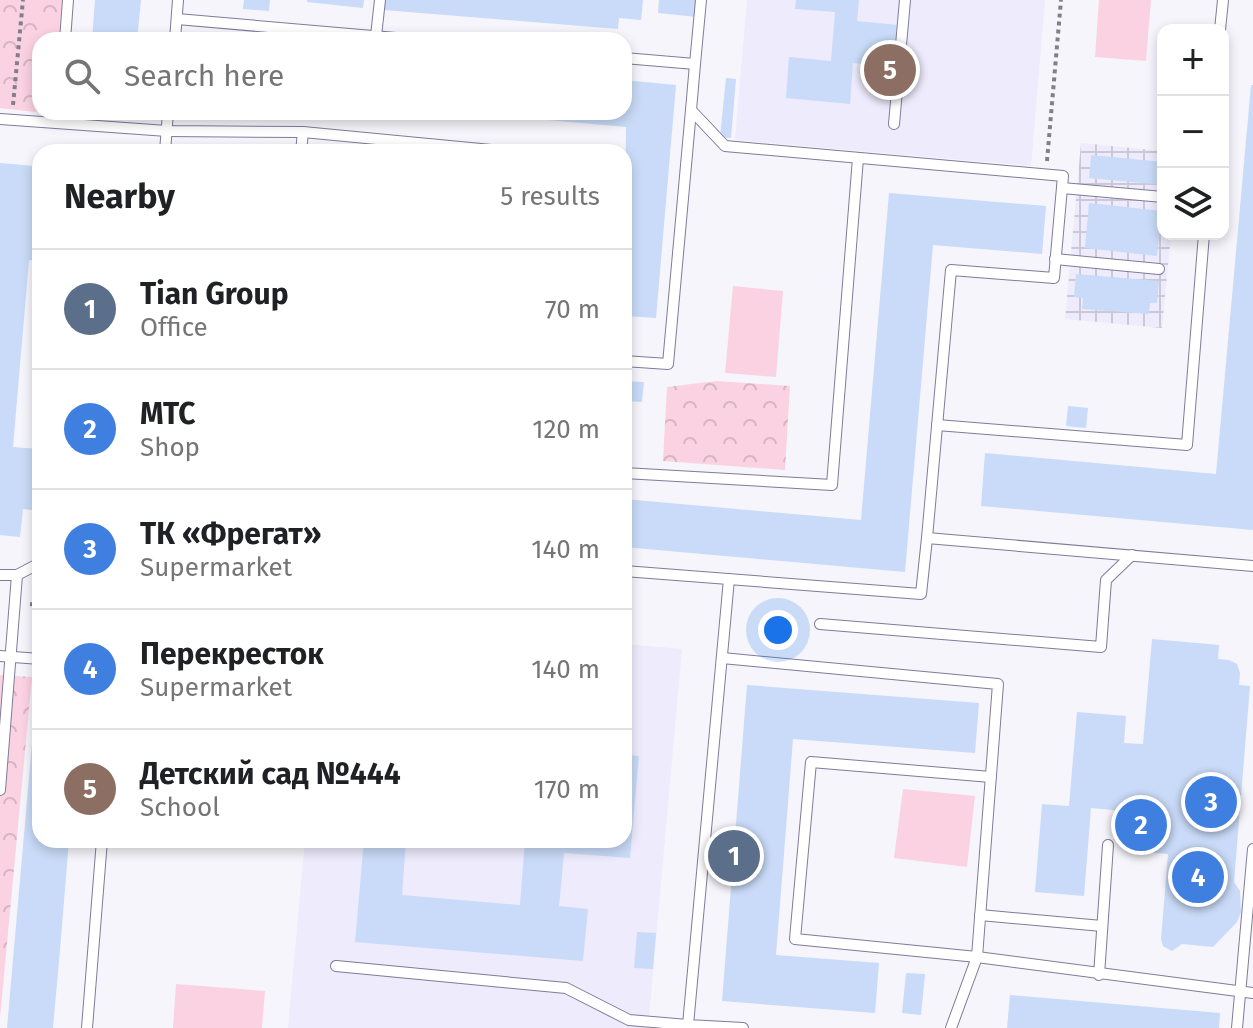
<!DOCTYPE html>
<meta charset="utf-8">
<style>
:root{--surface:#fff;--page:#f6f6f6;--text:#202124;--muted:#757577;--line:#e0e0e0;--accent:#b45309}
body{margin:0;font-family:"Fira Sans",sans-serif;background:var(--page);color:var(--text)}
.controls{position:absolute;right:24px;top:24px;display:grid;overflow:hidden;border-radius:16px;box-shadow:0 4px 12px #0003}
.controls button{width:72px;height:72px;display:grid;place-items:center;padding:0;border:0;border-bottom:2px solid var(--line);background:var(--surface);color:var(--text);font:40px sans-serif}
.you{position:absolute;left:778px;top:630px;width:28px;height:28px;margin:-20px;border:6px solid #fff;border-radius:50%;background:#1a73e8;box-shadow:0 0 0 12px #1a73e833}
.badge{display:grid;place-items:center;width:52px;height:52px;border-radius:50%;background:var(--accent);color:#fff;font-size:26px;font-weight:700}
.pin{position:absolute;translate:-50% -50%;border:4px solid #fff;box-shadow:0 2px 8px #0006}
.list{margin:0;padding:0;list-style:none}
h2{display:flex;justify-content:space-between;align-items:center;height:104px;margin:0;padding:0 32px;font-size:34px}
h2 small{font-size:26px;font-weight:400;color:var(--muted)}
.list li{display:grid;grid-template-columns:52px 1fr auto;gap:24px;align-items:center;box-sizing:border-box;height:120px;padding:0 32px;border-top:2px solid var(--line)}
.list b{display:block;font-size:30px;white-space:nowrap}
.list p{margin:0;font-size:26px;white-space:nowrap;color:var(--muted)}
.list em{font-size:26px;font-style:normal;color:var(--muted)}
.icon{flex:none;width:44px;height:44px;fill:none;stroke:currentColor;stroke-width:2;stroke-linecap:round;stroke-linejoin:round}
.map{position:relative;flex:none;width:1253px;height:1028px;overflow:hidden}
.search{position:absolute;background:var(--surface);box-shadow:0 4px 12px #0003;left:32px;top:32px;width:600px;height:88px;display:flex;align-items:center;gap:20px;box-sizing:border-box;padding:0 28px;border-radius:24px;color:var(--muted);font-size:30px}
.panel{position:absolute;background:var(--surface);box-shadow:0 4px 12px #0003;left:32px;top:144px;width:600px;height:704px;border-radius:24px}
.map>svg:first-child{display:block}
.built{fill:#edebfc}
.industrial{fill:url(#industrial-grid)}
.park{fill:url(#park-crowns)}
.pitch{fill:#fbd2e2}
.building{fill:#c9dbf8}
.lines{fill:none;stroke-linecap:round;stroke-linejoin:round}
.service-casing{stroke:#7f7b99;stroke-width:12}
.path{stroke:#81808a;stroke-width:4;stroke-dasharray:4 4;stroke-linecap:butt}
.service{stroke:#fff;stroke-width:10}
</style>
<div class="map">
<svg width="1253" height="1028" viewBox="0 0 1253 1028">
<defs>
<pattern id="industrial-grid" width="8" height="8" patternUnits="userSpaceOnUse" patternTransform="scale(2)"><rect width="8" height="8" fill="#edebfc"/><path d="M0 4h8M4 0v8" fill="none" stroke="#cbc9d8"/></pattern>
<pattern id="park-crowns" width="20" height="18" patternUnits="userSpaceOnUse" patternTransform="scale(2)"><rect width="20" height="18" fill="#fbd2e2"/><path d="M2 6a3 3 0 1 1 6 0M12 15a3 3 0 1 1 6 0" fill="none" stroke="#d7b4c2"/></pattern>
</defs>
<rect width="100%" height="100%" fill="#f5f5fb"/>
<!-- built -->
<g class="built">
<path d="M747,0H1045L1031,166L735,140Z"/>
<path d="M624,644L682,649L648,1028H288L305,840H624Z"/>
</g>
<!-- industrial -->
<path class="industrial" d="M1081,143L1163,151V234H1171L1162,328L1065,319Z"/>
<!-- park -->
<g class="park">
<path d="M0,0H62L59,40H40V109L35,112L0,108Z"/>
<path d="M716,381L790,386L785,470L663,461L667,387Z"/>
<path d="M0,675L32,677L0,1018Z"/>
</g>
<!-- pitch -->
<g class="pitch">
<path d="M1099,0H1151L1146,61L1095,57Z"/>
<path d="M733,286L783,291L776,377L725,373Z"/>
<path d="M903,789L975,796L967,867L894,858Z"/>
<path d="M176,984L265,991L262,1028H173Z"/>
</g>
<!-- building -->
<g class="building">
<path d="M95,0H141L137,40H92Z"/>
<path d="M244,0H270L269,11L243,9Z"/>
<path d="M307,0H364L363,8L307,2Z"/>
<path d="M385,0H643L641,20L619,18L618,29L384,10Z"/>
<path d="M659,0H698L697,17L658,13Z"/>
<path d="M796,0H859L857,21L897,25L893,67L853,63L850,104L786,98L789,57L831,61L835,12L795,9Z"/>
<path d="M726,78L736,79L731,138L720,137Z"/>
<path d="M624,80L676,85L656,318L624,316L626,127L479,114V112H624Z"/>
<path d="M1251,85H1253V530L981,506L985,453L1216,474Z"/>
<path d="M1091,155L1163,162V185L1089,178Z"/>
<path d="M0,163L35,166L32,204L40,205V261L29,260L13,447L40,449V511L23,509L20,537L0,535Z"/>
<path d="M889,193L1046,206L1042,254L933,245L905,572L624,547V499L861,520Z"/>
<path d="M1089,203L1162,211L1157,256L1085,248Z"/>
<path d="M1076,274L1159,281L1157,303H1150L1149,314L1082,309L1083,298L1074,297Z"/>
<path d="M625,381L644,382L642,402L624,401Z"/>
<path d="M1068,406L1088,408L1086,428L1066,426Z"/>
<path d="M1152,639L1219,645L1218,659L1229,660L1237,664L1240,673L1239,685L1250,686L1234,882L1240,891L1241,912L1237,922L1213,947L1182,944L1172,951L1163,946L1161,939L1168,854L1130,851L1133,812L1091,808L1084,896L1035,892L1042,804L1069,806L1077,712L1126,716L1124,743L1143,744Z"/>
<path d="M747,685L979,703L975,753L793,739L776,955L879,963L875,1013L722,1001Z"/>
<path d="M36,698H40V840H69L60,950L53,1028H7Z"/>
<path d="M624,755L639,756L630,858L564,853L559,906L588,909L583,961L355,942L364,840H406L402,895L520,905L525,840H624Z"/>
<path d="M637,932L656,933L653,969L634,968Z"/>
<path d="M906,973L925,974L921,1015L902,1013Z"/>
<path d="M1010,995L1220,1013L1219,1028H1007Z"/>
</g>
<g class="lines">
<!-- service casing -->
<g class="service-casing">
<g id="service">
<path d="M177,19L419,40"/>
<path d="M1220,30L1223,0"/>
<path d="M376,36L380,0"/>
<path d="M65,40L68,0"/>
<path d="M175,40L178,0"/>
<path d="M624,58L695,64L691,110L725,146L1063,176L1054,278L951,270L927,538"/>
<path d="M695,64L701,0"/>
<path d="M0,119L167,131L303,132L513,152"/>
<path d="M894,124L905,0"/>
<path d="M165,152L168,112"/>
<path d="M301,152L303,132"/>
<path d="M1062,188L1163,197"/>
<path d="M1055,259L1159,269"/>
<path d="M624,361L668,364L691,110"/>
<path d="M937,425L1187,445L1204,234"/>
<path d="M624,473L832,485L858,158"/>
<path d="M624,571L921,594L927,538L1253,566"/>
<path d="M0,575H17L40,563"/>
<path d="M729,579L688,1025L743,1028"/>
<path d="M820,624L1101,647L1106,580L1132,555"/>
<path d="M0,656L40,659"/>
<path d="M722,658L998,684L977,957L951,1028"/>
<path d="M991,777L811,762L795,939L977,957L1253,993"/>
<path d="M0,790L17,575"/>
<path d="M980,915L1102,926"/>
<path d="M336,966L566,988L629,1020L688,1025"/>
<path d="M1099,975L1108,845"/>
<path d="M87,1028L102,840"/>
<path d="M1237,1028L1253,849"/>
</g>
</g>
<!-- path -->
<g class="path">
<path d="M13,105L23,0"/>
<path d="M1047,161L1061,0"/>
<path d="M30,604L40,605"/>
</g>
<!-- service -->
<use href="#service" class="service"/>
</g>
</svg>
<div class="controls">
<button>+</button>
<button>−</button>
<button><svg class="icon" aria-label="layers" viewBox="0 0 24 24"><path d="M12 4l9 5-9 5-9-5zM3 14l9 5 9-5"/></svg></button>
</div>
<div class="you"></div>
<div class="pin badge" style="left:734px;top:856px;background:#5c6f8a">1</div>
<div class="pin badge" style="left:1141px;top:825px;background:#3f7fe0">2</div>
<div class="pin badge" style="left:1211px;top:802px;background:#3f7fe0">3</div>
<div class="pin badge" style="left:1198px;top:877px;background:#3f7fe0">4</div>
<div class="pin badge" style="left:890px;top:70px;background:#8d6e63">5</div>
<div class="search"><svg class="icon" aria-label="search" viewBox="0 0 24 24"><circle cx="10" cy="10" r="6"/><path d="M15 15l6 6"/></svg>Search here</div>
<section class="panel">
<h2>Nearby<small>5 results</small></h2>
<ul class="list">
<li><span class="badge" style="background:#5c6f8a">1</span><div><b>Tian Group</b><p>Office</p></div><em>70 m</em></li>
<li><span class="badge" style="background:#3f7fe0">2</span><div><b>МТС</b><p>Shop</p></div><em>120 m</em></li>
<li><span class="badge" style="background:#3f7fe0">3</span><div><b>ТК «Фрегат»</b><p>Supermarket</p></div><em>140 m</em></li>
<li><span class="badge" style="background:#3f7fe0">4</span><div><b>Перекресток</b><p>Supermarket</p></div><em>140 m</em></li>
<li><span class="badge" style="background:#8d6e63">5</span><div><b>Детский сад №444</b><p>School</p></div><em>170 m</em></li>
</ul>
</section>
</div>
